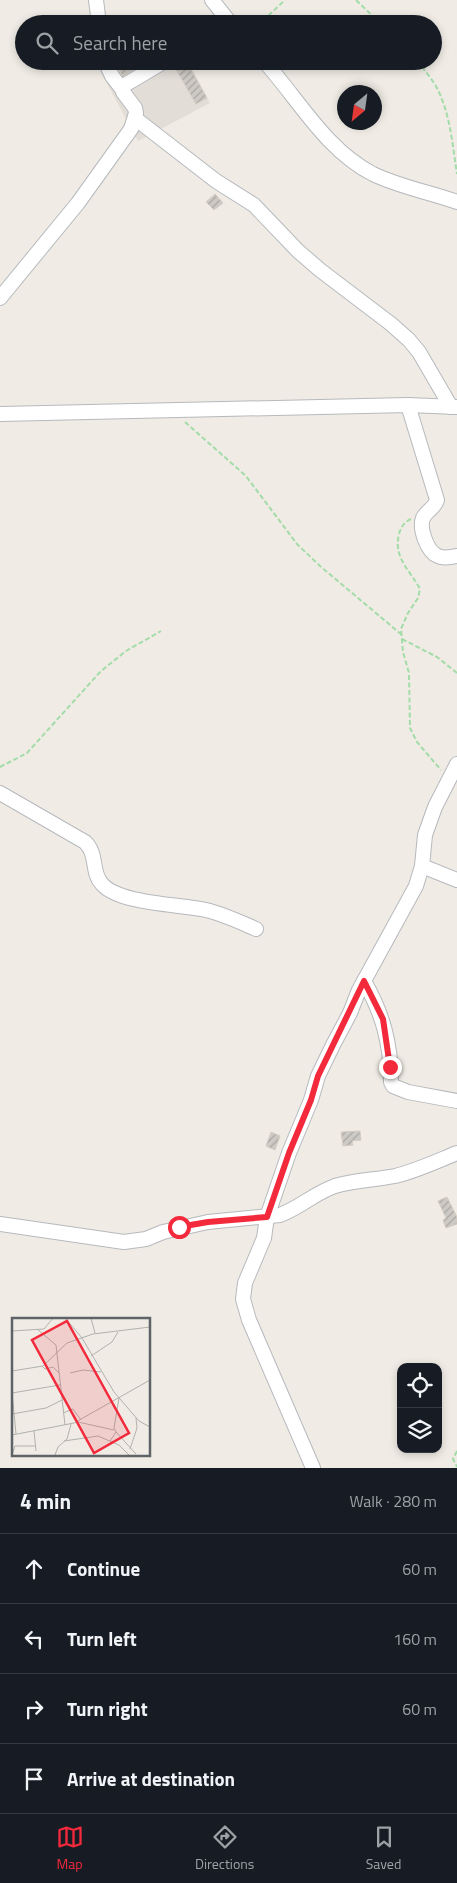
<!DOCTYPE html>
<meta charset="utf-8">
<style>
:root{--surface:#171b24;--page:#20242c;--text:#f1f3f6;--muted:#9ea1a6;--line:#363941;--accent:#f3293c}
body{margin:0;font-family:"Titillium Web",sans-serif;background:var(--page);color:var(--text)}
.controls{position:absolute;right:15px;bottom:15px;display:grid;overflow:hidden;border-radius:10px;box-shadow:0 2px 8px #0003}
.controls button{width:45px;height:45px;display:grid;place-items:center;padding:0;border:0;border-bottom:1px solid var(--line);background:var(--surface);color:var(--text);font:25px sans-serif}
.compass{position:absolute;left:337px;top:85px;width:45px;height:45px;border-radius:50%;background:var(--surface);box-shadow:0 2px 8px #0003;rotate:209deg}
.stop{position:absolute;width:15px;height:15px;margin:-11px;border:4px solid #f3293c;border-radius:50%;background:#fff}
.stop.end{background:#f3293c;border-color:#fff;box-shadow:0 1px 5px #0008}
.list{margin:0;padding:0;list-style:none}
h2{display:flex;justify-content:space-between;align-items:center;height:65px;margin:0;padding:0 20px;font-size:21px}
h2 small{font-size:16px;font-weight:400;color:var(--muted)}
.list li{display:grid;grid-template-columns:32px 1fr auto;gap:15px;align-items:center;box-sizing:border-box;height:70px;padding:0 20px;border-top:1px solid var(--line)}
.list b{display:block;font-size:19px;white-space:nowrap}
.list em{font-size:16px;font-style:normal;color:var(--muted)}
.icon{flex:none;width:28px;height:28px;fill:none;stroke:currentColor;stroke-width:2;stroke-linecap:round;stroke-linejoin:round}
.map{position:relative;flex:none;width:457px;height:1468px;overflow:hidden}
.search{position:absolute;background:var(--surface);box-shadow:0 2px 8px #0003;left:15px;right:15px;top:15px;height:55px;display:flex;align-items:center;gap:12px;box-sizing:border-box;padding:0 18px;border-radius:28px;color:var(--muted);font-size:19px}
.sheet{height:345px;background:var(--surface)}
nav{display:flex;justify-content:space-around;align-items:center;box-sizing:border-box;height:70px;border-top:1px solid var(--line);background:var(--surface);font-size:14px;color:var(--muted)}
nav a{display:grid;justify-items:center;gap:2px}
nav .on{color:var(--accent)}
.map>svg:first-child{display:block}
.education{fill:#e2ddd6}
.building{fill:url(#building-hatch);stroke:#d5cdc3}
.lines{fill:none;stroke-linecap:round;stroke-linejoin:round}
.minor-casing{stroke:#b6b9bd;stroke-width:16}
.path{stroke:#a3dca8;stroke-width:2;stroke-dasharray:5 2.5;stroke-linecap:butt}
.minor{stroke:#fff;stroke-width:14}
.route{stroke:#f3293c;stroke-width:6}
.inset-road{fill:none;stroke:#b1b1af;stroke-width:1}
.view{fill:#f3293c;fill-opacity:0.15;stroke:#f3293c;stroke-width:2.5}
.inset-edge{fill:none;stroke:#5d6367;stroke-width:2.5}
</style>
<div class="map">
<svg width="457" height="1468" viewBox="0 0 457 1468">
<defs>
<pattern id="building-hatch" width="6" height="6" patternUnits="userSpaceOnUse" patternTransform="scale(1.25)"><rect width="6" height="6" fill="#cdc9c4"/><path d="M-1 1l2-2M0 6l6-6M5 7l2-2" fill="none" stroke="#aaa7a3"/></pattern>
</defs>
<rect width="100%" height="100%" fill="#f0ece5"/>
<!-- education -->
<path class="education" d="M95,61H188L210,103L138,141Z"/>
<!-- building -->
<g class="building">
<path d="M124,61H147L123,76L117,66Z"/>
<path d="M174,61H186L207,98L196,104L173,64Z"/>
<path d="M215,194L223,203L214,210L206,202Z"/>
<path d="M360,1131L361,1140L352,1141L353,1145L343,1146L341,1132Z"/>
<path d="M271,1132L280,1136L275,1150L266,1146Z"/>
<path d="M447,1197L457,1217V1224L446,1228L443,1220L446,1218L438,1201Z"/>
</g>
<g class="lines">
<!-- minor casing -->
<g class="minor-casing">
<g id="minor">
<path d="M96,0L99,24"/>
<path d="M212,0L231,24"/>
<path d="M105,61L112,76L122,89"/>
<path d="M264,61C299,100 326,150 373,174C400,187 429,192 457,202"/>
<path d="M136,119L216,181L254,205L298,251L320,270L391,324L409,340L419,352L451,407"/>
<path d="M0,298L78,203L131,129L136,113L135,108L123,92V86L165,61"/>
<path d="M408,405L437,500C435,508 427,510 423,518C419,528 427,552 438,556C444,559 450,557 457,556"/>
<path d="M0,414L408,405L457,407"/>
<path d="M0,793L85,842C98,854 91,873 102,884C119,904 180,904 206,910C223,914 240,922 256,929"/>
<path d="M422,866L457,880"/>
<path d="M364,981C383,1014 391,1044 391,1082L393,1086L408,1092L457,1101"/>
<path d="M0,1224L124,1242L146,1239L163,1232L208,1222L280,1215C299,1208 315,1193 335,1186C354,1180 375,1180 395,1176C416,1171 437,1161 457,1153"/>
<path d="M313,1468L249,1320L243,1299L245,1283L264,1238L267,1217L289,1153L311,1100L318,1076L333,1045L350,1013L359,990L416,886L422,866L425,835L435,807L457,764"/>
</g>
</g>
<!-- path -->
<g class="path">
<path d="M356,0L381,24"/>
<path d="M256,24L268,16L285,0"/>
<path d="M417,61C426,72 436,83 441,97C451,121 453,149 457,174"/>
<path d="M185,422L246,476L297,544L320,566L402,635"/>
<path d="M411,519C404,522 401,527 399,534C393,558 410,570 420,589L418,598L408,613L401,629L403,652L409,673L410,728L417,742L441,770"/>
<path d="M402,639L437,657L457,673"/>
<path d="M0,767L27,753L101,671L126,651L161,631"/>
<path d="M457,1451L453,1459L457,1467"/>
</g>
<!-- minor -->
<use href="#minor" class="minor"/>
</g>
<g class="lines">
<!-- route -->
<path class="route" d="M179,1227L208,1222L267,1217L289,1153L311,1100L318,1076L364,981L383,1019L390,1067"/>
</g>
<!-- overview -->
<g transform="translate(12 1318)">
<rect width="138" height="138" fill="#f0ece5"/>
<path class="inset-road" d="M53,0L70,20L102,74L127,103L138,109M79,0L83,15M25,11L44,27L53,107M0,13L32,11L41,0M79,38L100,24L106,14M30,48L33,51L41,49L47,55M0,53L31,48L55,25L81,16L138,9M58,55L71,52L89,54M0,74L4,116M0,75L48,67M51,95L61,91L69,102M0,96L34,90L50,82M66,104L102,112M22,113L24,133M104,114L124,136M0,117L62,105L138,62M52,123L86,118L107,127L117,137M98,123L104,114L102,110L107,80M118,131L125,110L124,100M0,137L3,128H24M43,137L46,129L55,121L59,106"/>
<path class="view" d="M55,3L117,115L82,135L20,22Z"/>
<rect width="138" height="138" class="inset-edge"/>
</g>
</svg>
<div class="controls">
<button><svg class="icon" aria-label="locate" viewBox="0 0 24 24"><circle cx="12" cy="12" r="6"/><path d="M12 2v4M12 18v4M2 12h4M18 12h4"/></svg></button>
<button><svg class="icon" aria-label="layers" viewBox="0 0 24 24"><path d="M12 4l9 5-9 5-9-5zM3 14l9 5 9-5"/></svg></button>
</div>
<svg class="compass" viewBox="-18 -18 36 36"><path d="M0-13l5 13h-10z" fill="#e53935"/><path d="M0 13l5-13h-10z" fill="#9ea1a6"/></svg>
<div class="stop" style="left:179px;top:1227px"></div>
<div class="stop end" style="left:390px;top:1067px"></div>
<div class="search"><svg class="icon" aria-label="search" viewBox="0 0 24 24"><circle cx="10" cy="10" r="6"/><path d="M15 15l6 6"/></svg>Search here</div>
</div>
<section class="sheet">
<h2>4 min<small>Walk · 280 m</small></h2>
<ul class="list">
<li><svg class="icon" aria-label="ahead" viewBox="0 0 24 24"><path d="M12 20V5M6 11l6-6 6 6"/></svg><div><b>Continue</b></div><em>60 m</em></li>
<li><svg class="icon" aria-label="left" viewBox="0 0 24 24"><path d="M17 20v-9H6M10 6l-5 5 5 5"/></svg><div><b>Turn left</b></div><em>160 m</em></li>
<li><svg class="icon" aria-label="right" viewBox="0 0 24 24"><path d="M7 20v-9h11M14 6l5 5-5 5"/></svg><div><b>Turn right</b></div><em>60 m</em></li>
<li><svg class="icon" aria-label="arrive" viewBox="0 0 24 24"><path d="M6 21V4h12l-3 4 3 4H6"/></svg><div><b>Arrive at destination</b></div></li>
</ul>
</section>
<nav>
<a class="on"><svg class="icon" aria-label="map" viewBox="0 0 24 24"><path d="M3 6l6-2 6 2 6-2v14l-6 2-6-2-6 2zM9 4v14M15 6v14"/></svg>Map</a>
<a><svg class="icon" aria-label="directions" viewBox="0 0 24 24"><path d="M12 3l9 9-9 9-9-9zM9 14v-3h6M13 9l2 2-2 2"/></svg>Directions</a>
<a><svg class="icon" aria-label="saved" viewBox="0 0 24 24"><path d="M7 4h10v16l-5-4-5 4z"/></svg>Saved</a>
</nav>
